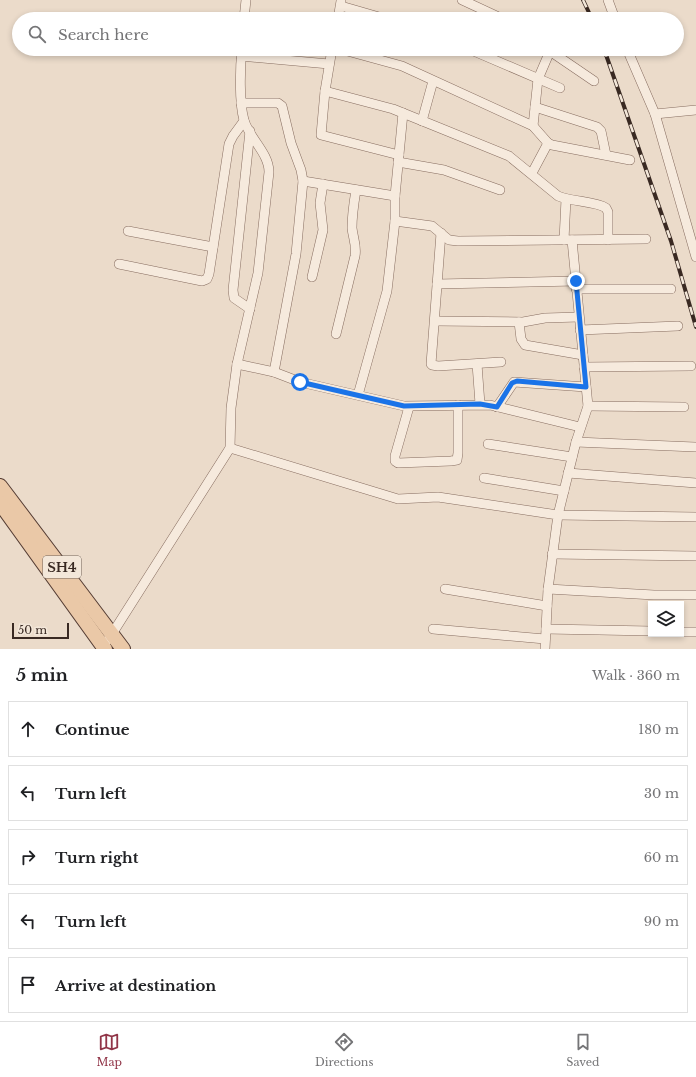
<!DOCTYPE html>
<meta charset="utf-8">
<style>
:root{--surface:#fff;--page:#f2f2f2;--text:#202124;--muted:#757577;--line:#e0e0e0;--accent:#913548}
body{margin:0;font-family:"Libre Baskerville",serif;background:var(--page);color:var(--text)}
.controls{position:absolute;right:12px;bottom:12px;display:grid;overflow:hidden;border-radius:0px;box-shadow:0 2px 6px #0003}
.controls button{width:36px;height:36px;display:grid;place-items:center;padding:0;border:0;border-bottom:1px solid var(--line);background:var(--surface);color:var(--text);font:20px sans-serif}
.scale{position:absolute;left:12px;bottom:10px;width:57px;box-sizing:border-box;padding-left:4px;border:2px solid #392922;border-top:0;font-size:11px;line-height:14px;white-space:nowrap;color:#392922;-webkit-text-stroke:3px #f3e7d9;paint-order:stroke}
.stop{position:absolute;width:12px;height:12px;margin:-9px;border:3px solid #1a73e8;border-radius:50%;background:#fff}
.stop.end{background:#1a73e8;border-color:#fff;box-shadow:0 1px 4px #0008}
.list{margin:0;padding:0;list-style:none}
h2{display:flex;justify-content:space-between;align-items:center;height:52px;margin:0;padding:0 16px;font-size:17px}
h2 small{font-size:13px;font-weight:400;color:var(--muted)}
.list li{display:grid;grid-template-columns:26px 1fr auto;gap:12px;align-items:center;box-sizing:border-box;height:56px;margin:0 8px 8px;padding:0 8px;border:1px solid var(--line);border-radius:0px}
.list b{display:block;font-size:15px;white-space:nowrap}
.list em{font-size:13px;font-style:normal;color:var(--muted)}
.icon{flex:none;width:22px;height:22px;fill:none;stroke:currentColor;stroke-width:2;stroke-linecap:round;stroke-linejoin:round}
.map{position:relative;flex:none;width:696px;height:649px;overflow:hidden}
.search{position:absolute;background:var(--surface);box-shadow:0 2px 6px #0003;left:12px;right:12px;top:12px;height:44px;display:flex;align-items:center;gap:10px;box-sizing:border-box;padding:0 14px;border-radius:22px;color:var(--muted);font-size:15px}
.sheet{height:372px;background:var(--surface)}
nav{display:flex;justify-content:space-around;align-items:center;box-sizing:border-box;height:56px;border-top:1px solid var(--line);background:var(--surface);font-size:11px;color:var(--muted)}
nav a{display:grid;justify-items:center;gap:2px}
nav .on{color:var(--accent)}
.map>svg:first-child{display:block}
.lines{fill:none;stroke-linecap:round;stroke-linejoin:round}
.minor-casing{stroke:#876d60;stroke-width:10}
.primary-casing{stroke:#553d34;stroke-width:16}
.minor{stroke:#f6eadd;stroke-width:9}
.primary{stroke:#eac8a7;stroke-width:14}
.rail-casing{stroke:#392922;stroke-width:4}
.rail{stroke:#f3e7d9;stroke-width:2.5;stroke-dasharray:8;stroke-linecap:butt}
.route{stroke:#1a73e8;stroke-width:5}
.labels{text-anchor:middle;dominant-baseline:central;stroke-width:3;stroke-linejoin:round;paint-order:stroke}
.shield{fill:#f3e7d9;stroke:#716259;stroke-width:1}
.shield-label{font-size:13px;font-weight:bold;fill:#392922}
</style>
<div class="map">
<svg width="696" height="649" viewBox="0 0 696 649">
<rect width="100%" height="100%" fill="#ebdbca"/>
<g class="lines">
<!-- minor casing -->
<g class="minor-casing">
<g id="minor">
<path d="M462,0L503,19"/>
<path d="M608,0L615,19"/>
<path d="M341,6L386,19"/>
<path d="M244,19L246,0"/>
<path d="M338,19L341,1"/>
<path d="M332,49L325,91L321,135L399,155"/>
<path d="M340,49L402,66L533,126L548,143L552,145L630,160"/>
<path d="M469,49L560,88"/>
<path d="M547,49L594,81"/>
<path d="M627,49L655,114L696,257"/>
<path d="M241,56L329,64"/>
<path d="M325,91L393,109L509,156L558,196C572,202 596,201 606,208L608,212V240"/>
<path d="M241,103H278L282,106L291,143L301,170L303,181L296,254L274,372"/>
<path d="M535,107L597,127L601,131L606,155"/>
<path d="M655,114L696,110"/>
<path d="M422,121L433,81"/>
<path d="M533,126L538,79L550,51"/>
<path d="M250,131L233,290L234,298L250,309"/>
<path d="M398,162L444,170L500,190"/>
<path d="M532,173L548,143"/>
<path d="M303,181L395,196"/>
<path d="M395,221L432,226L449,240L458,241L646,239"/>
<path d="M128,231L213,247"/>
<path d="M441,233L431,364L432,365L438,366L501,362"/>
<path d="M564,240L566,199"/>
<path d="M572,240L588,406L576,442L558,515L696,517"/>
<path d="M119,264L202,281L207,279L209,274L229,144L233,136L244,121"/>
<path d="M312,277L323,230L320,203L323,184"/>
<path d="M437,284L576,281"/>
<path d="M576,289H671"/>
<path d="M435,321L523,322L545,318L579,317"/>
<path d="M519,322L521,339L525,345L583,355"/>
<path d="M580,330L678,326"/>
<path d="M336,334L355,256C357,246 353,238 352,228C352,215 354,202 356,190"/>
<path d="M237,364L274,372L300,382L404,406L490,405L580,427"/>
<path d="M477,364L480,404"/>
<path d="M584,367L691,366"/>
<path d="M358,395L387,291L395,221V196L403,113"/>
<path d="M588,406L684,407"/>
<path d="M409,407L395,456V461L398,463L451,461L457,460L458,453V405"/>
<path d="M497,407L514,382L586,387"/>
<path d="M576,442L695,447"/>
<path d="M488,444L572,457"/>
<path d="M230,448L398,499L438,497L558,515L548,589L545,649"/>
<path d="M568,473L696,483"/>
<path d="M484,478L564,491"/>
<path d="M552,554L696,556"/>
<path d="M445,589L547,606"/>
<path d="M548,589L654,595H696"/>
<path d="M433,629L545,639"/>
<path d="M546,629L651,631"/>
<path d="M681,632H696"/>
<path d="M103,646L112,634L230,448L231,408L237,364L258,273L269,172C269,153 249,138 244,120C239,103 240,67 242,49"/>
</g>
</g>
<!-- primary casing -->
<g class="primary-casing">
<g id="primary">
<path d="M0,486L123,649"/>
<path d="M0,503L105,649"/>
</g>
</g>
<!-- minor -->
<use href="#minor" class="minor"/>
<!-- primary -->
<use href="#primary" class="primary"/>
<!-- rail casing -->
<g class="rail-casing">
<g id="rail">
<path d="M583,0L592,19"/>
<path d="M604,49L671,241L696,327"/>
</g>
</g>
<!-- rail -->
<use href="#rail" class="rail"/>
</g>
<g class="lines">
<!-- route -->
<path class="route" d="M300,382L404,406L480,404L497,407L512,383L517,381L586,387L576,281"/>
</g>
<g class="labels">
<!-- shield labels -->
<rect class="shield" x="43" y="556" width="38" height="22" rx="3"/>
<g class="shield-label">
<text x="62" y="567">SH4</text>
</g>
</g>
</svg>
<div class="controls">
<button><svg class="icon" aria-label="layers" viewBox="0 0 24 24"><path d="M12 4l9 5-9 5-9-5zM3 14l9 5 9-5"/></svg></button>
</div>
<div class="scale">50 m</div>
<div class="stop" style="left:300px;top:382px"></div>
<div class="stop end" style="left:576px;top:281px"></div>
<div class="search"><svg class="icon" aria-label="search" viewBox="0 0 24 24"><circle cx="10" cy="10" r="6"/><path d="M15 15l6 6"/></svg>Search here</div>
</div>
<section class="sheet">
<h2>5 min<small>Walk · 360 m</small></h2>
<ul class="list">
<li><svg class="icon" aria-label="ahead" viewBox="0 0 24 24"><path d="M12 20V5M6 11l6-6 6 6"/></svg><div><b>Continue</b></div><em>180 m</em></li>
<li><svg class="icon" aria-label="left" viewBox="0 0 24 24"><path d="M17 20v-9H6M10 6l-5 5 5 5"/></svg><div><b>Turn left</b></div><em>30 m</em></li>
<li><svg class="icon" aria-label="right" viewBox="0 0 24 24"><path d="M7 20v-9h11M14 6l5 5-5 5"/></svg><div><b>Turn right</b></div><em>60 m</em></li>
<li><svg class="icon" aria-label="left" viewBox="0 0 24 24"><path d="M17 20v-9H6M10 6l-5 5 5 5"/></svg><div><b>Turn left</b></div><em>90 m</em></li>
<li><svg class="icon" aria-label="arrive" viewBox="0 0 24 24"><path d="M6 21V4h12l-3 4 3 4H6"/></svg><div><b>Arrive at destination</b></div></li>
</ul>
</section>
<nav>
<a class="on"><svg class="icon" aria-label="map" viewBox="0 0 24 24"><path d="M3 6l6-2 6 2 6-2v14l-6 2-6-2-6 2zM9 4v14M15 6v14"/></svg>Map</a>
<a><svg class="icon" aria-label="directions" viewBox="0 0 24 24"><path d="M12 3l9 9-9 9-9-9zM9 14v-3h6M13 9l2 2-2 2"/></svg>Directions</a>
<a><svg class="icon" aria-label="saved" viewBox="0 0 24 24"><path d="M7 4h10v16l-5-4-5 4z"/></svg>Saved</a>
</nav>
